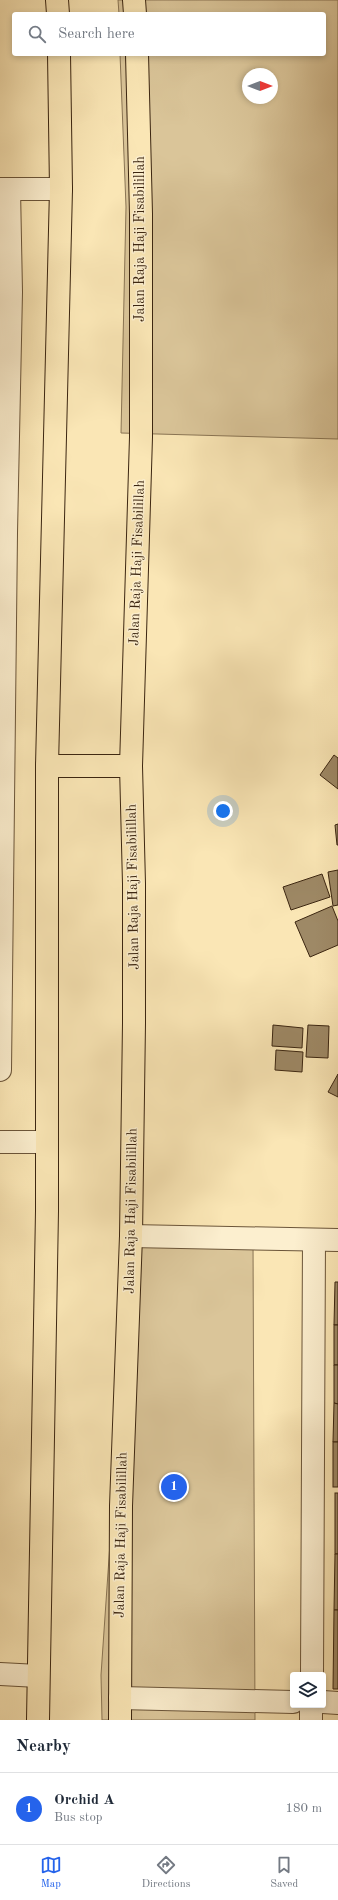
<!DOCTYPE html>
<style>
:root{--surface:#fff;--page:#f6f6f7;--text:#1f2937;--muted:#747a83;--line:#e0e1e3;--accent:#2563eb}
body{margin:0;font-family:"Old Standard TT",serif;background:var(--page);color:var(--text)}
.controls{position:absolute;right:12px;bottom:12px;display:grid;overflow:hidden;border-radius:4px;box-shadow:0 2px 6px #0003}
.controls button{width:36px;height:36px;display:grid;place-items:center;padding:0;border:0;border-bottom:1px solid var(--line);background:var(--surface);color:var(--text);font:20px sans-serif}
.compass{position:absolute;left:242px;top:68px;width:36px;height:36px;border-radius:50%;background:var(--surface);box-shadow:0 2px 6px #0003;rotate:90deg}
.you{position:absolute;left:223px;top:811px;width:14px;height:14px;margin:-10px;border:3px solid #fff;border-radius:50%;background:#1a73e8;box-shadow:0 0 0 6px #1a73e833}
.badge{display:grid;place-items:center;width:26px;height:26px;border-radius:50%;background:var(--accent);color:#fff;font-size:13px;font-weight:700}
.pin{position:absolute;translate:-50% -50%;border:2px solid #fff;box-shadow:0 1px 4px #0006}
.list{margin:0;padding:0;list-style:none}
h2{display:flex;justify-content:space-between;align-items:center;height:52px;margin:0;padding:0 16px;font-size:17px}
h2 small{font-size:13px;font-weight:400;color:var(--muted)}
.list li{display:grid;grid-template-columns:26px 1fr auto;gap:12px;align-items:center;box-sizing:border-box;height:72px;padding:0 16px;border-top:1px solid var(--line)}
.list b{display:block;font-size:15px;white-space:nowrap}
.list p{margin:0;font-size:13px;white-space:nowrap;color:var(--muted)}
.list em{font-size:13px;font-style:normal;color:var(--muted)}
.icon{flex:none;width:22px;height:22px;fill:none;stroke:currentColor;stroke-width:2;stroke-linecap:round;stroke-linejoin:round}
.map{position:relative;flex:none;width:338px;height:1720px;overflow:hidden}
.search{position:absolute;background:var(--surface);box-shadow:0 2px 6px #0003;left:12px;right:12px;top:12px;height:44px;display:flex;align-items:center;gap:10px;box-sizing:border-box;padding:0 14px;border-radius:4px;color:var(--muted);font-size:15px}
.sheet{height:124px;background:var(--surface)}
nav{display:flex;justify-content:space-around;align-items:center;box-sizing:border-box;height:56px;border-top:1px solid var(--line);background:var(--surface);font-size:11px;color:var(--muted)}
nav a{display:grid;justify-items:center;gap:2px}
nav .on{color:var(--accent)}
.map>svg:first-child{display:block}
.green{fill:#dac599;stroke:#8a7554;fill-rule:evenodd}
.building{fill:#9e8966;stroke:#3b2510}
.lines{fill:none;stroke-linecap:round;stroke-linejoin:round}
.minor-casing{stroke:#6b5539;stroke-width:24}
.major-casing{stroke:#3b2510;stroke-width:24}
.minor{stroke:#fcefcf;stroke-width:22}
.major{stroke:#fae6b5;stroke-width:22}
.labels{text-anchor:middle;dominant-baseline:central;stroke-width:3;stroke-linejoin:round;paint-order:stroke}
.street-label{font-size:14px;fill:#3b2510;stroke:#fcefcf}
</style>
<div class="map">
<svg width="338" height="1720" viewBox="0 0 338 1720">
<rect width="100%" height="100%" fill="#fae6b5"/>
<filter id="stains"><feTurbulence type="fractalNoise" baseFrequency=".005" numOctaves="4"/><feColorMatrix values="0 0 0 0 .2 0 0 0 0 .09 0 0 0 0 .02 0 0 0 .5 -.17"/></filter>
<radialGradient id="worn" r=".72"><stop offset=".6" stop-color="#630" stop-opacity="0"/><stop offset="1" stop-color="#630" stop-opacity=".3"/></radialGradient>
<!-- green -->
<g class="green">
<path d="M118,0H338V439L121,433L126,207L120,54H324V14H119ZM248,74H272V98H248Z"/>
<path d="M131,1236L253,1239L255,1720H102L101,1675Z"/>
</g>
<!-- building -->
<g class="building">
<path d="M334,755L338,758V789L320,775Z"/>
<path d="M338,824V845H337L335,825Z"/>
<path d="M338,870V905L333,906L328,872Z"/>
<path d="M322,874L330,897L291,910L283,887Z"/>
<path d="M332,906L338,921V945L310,957L295,922Z"/>
<path d="M273,1025L303,1028L302,1048L272,1046Z"/>
<path d="M308,1025L329,1026L328,1058L306,1057Z"/>
<path d="M276,1050L303,1052L302,1072L275,1070Z"/>
<path d="M338,1074V1097L328,1092Z"/>
<path d="M335,1282H338V1325H334Z"/>
<rect x="334" y="1325" width="4" height="40"/>
<path d="M334,1365H338V1404L334,1403Z"/>
<path d="M334,1403L338,1404V1442H333Z"/>
<rect x="333" y="1442" width="5" height="45"/>
<rect x="335" y="1493" width="3" height="61"/>
<path d="M335,1554H338V1610H334Z"/>
<path d="M334,1610H338V1689H333Z"/>
</g>
<g class="lines">
<!-- minor casing -->
<g class="minor-casing">
<g id="minor">
<path d="M0,189H61"/>
<path d="M0,1070L6,533L11,292L9,189"/>
<path d="M0,1142H47"/>
<path d="M131,1236L338,1240"/>
<path d="M0,1674L38,1676"/>
<path d="M312,1675L314,1240"/>
<path d="M120,1698L293,1702"/>
<path d="M323,1702L338,1703"/>
<path d="M311,1720V1705"/>
</g>
</g>
<!-- major casing -->
<g class="major-casing">
<g id="major">
<path d="M57,0L58,14"/>
<path d="M134,0L135,14"/>
<path d="M47,766H131"/>
<path d="M38,1720L47,1211V766L61,189L59,54"/>
<path d="M120,1720L121,1506L131,1236L134,1023V884L131,766L141,437V214L137,54"/>
</g>
</g>
<!-- minor -->
<use href="#minor" class="minor"/>
<!-- major -->
<use href="#major" class="major"/>
</g>
<g class="labels">
<!-- street labels -->
<g class="street-label">
<text transform="translate(140 239) rotate(-90)">Jalan Raja Haji Fisabilillah</text>
<text transform="translate(137 563) rotate(-88)">Jalan Raja Haji Fisabilillah</text>
<text transform="translate(133 887) rotate(-91)">Jalan Raja Haji Fisabilillah</text>
<text transform="translate(131 1211) rotate(-89)">Jalan Raja Haji Fisabilillah</text>
<text transform="translate(121 1535) rotate(-89)">Jalan Raja Haji Fisabilillah</text>
</g>
</g>
<rect width="100%" height="100%" filter="url(#stains)"/>
<rect width="100%" height="100%" fill="url(#worn)"/>
</svg>
<div class="controls">
<button><svg class="icon" aria-label="layers" viewBox="0 0 24 24"><path d="M12 4l9 5-9 5-9-5zM3 14l9 5 9-5"/></svg></button>
</div>
<svg class="compass" viewBox="-18 -18 36 36"><path d="M0-13l5 13h-10z" fill="#e53935"/><path d="M0 13l5-13h-10z" fill="#747a83"/></svg>
<div class="you"></div>
<div class="pin badge" style="left:174px;top:1487px">1</div>
<div class="search"><svg class="icon" aria-label="search" viewBox="0 0 24 24"><circle cx="10" cy="10" r="6"/><path d="M15 15l6 6"/></svg>Search here</div>
</div>
<section class="sheet">
<h2>Nearby<small></small></h2>
<ul class="list">
<li><span class="badge">1</span><div><b>Orchid A</b><p>Bus stop</p></div><em>180 m</em></li>
</ul>
</section>
<nav>
<a class="on"><svg class="icon" aria-label="map" viewBox="0 0 24 24"><path d="M3 6l6-2 6 2 6-2v14l-6 2-6-2-6 2zM9 4v14M15 6v14"/></svg>Map</a>
<a><svg class="icon" aria-label="directions" viewBox="0 0 24 24"><path d="M12 3l9 9-9 9-9-9zM9 14v-3h6M13 9l2 2-2 2"/></svg>Directions</a>
<a><svg class="icon" aria-label="saved" viewBox="0 0 24 24"><path d="M7 4h10v16l-5-4-5 4z"/></svg>Saved</a>
</nav>
